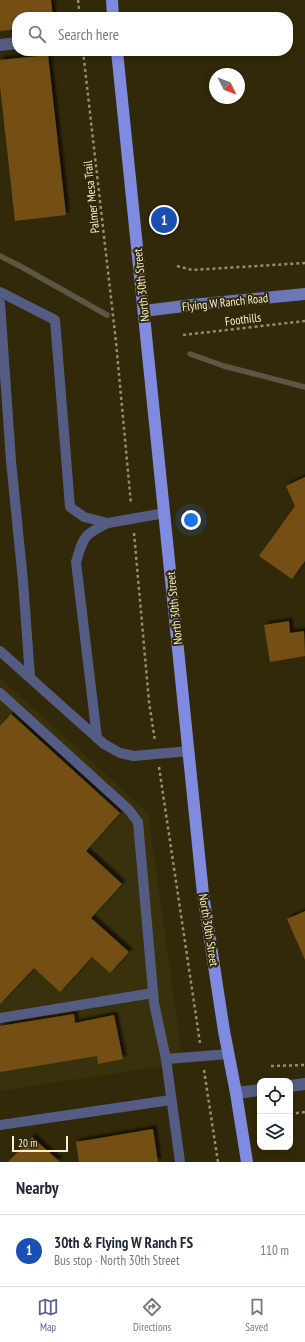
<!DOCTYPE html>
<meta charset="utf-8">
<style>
:root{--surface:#fff;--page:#f6f6f7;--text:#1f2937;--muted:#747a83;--line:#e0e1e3;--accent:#5b6690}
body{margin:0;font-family:"PT Sans Narrow",sans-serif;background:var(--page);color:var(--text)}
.controls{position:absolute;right:12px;bottom:12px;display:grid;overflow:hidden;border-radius:8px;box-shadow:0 2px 6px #0003}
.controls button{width:36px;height:36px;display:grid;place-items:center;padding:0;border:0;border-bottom:1px solid var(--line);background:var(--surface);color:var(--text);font:20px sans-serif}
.compass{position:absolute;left:209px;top:68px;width:36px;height:36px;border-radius:50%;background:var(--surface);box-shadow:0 2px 6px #0003;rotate:132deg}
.scale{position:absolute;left:12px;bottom:10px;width:56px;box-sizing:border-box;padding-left:4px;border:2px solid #f6efd1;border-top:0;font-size:11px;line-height:14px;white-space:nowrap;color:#f6efd1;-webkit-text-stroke:3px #312909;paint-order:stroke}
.you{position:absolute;left:191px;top:520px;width:14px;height:14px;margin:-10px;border:3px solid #fff;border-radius:50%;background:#1a73e8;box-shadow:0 0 0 6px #1a73e833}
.badge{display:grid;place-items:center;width:26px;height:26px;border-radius:50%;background:var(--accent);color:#fff;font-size:13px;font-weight:700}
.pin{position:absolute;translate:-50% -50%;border:2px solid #fff;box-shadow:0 1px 4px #0006}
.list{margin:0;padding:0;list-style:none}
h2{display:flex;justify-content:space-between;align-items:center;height:52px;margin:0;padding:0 16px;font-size:17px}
h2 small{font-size:13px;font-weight:400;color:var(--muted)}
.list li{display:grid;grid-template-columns:26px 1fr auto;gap:12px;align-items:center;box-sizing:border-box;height:72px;padding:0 16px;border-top:1px solid var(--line)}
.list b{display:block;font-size:15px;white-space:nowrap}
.list p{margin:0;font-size:13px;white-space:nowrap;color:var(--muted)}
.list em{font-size:13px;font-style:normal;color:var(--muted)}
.icon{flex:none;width:22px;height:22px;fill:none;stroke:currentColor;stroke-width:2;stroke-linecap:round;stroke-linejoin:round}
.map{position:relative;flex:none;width:305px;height:1162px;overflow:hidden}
.search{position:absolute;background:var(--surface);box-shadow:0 2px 6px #0003;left:12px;right:12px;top:12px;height:44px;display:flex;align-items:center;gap:10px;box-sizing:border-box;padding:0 14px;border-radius:16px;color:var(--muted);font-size:15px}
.sheet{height:124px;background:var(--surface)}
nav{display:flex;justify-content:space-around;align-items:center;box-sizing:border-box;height:56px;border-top:1px solid var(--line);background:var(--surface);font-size:11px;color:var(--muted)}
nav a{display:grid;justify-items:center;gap:2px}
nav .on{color:var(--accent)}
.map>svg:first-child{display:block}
.built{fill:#39310b}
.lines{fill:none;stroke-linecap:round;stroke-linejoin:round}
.stream{stroke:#5c5743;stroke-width:5.5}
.building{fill:#735013;filter:url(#shadow)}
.path{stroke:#968e6f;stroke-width:2.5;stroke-dasharray:3 3;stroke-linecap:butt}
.lane{stroke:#555c84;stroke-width:10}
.street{stroke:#555c84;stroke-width:12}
.secondary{stroke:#6c77b7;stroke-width:12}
.primary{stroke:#7f8bde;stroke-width:12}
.labels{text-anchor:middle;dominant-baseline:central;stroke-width:4;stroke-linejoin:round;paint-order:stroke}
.street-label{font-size:12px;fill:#f6efd1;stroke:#312909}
</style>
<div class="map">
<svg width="305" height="1162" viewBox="0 0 305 1162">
<defs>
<filter id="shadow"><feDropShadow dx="3.5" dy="-3.5" stdDeviation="1" flood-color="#0009"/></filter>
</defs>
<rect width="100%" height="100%" fill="#312909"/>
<!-- built -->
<path class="built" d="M0,678L148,813L183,1063L0,1091Z"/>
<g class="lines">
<!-- stream -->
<g class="stream">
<path d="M0,256L20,266L107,315"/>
<path d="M190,354L224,366L305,387"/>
</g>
</g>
<!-- building -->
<g class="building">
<path d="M0,0H51L53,17H17V29L0,31Z"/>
<path d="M48,55L66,215L15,221L0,86V60Z"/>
<path d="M305,477V561L292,579L259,556L295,506L286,486Z"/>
<path d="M289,621L290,633L304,631L305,656L270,662L264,625Z"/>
<path d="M11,714L120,813L86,851L122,884L91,918L129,952L110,973L92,957L60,992L34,968L0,1004V726Z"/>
<path d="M305,911V960L287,919Z"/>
<path d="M74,1014L75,1023L114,1015L123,1059L98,1064L97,1056L0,1072V1026Z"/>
<path d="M153,1129L158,1162H79L76,1142Z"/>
<path d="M32,1137L60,1162H8Z"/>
</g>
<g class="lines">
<!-- path -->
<g class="path">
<path d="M78,0L80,17"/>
<path d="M83,51L116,342L131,504"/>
<path d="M177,266L192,270L305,263"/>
<path d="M183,335L305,321"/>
<path d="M134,533L149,702L155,741"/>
<path d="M159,767L200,1043"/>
<path d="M271,1066L305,1065"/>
<path d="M204,1070L218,1162"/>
<path d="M290,1114L305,1112"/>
</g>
<!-- lane -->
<g class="lane">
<path d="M0,292L55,320L70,507L84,517L108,523L165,513"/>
<path d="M0,303L11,461L23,581L30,677"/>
<path d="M0,651L104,744L120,753L134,756L189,751"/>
<path d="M0,693L129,810L138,822L154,1003L166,1059L180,1162"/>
<path d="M97,738L76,562C84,536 83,535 108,523"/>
<path d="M0,1018L153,993"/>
<path d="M166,1059L229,1054"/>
<path d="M0,1125L171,1100"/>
</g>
<!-- street -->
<g class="street">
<path d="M0,45L17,43"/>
<path d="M290,1086L305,1084"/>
<path d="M236,1093L260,1090"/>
</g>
<!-- secondary -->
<path class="secondary" d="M144,311L192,305L305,294"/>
<!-- primary -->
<g class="primary">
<path d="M112,0L113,17"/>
<path d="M117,51L203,894L224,1031L236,1093L247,1162"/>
</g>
</g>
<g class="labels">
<!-- street labels -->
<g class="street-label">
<text transform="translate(91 197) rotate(-96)">Palmer Mesa Trail</text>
<text transform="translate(141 285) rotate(-96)">North 30th Street</text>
<text transform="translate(225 302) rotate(-6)">Flying W Ranch Road</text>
<text transform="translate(243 319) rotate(-7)">Foothills</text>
<text transform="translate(174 608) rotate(-96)">North 30th Street</text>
<text transform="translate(209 930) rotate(81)">North 30th Street</text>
</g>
</g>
</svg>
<div class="controls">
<button><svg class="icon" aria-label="locate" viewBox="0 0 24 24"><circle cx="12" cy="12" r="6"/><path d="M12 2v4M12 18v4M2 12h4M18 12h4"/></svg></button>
<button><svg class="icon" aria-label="layers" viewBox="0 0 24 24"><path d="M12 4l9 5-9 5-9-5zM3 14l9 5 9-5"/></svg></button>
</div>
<svg class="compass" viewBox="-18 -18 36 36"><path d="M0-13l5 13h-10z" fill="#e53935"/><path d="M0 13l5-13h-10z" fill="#747a83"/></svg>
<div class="scale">20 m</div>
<div class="you"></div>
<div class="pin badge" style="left:164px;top:220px;background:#1a4fb4">1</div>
<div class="search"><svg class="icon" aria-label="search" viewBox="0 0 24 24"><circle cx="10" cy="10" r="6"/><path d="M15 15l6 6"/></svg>Search here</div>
</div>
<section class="sheet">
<h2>Nearby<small></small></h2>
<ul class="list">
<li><span class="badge" style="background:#1a4fb4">1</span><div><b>30th &amp; Flying W Ranch FS</b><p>Bus stop · North 30th Street</p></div><em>110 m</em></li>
</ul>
</section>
<nav>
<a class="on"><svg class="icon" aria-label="map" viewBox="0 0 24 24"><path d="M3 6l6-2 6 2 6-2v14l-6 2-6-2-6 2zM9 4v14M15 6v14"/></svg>Map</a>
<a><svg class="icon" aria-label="directions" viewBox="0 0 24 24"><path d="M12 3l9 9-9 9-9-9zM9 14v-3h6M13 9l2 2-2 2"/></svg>Directions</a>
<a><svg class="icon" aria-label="saved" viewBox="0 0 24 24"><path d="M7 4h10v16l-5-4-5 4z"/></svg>Saved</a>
</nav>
